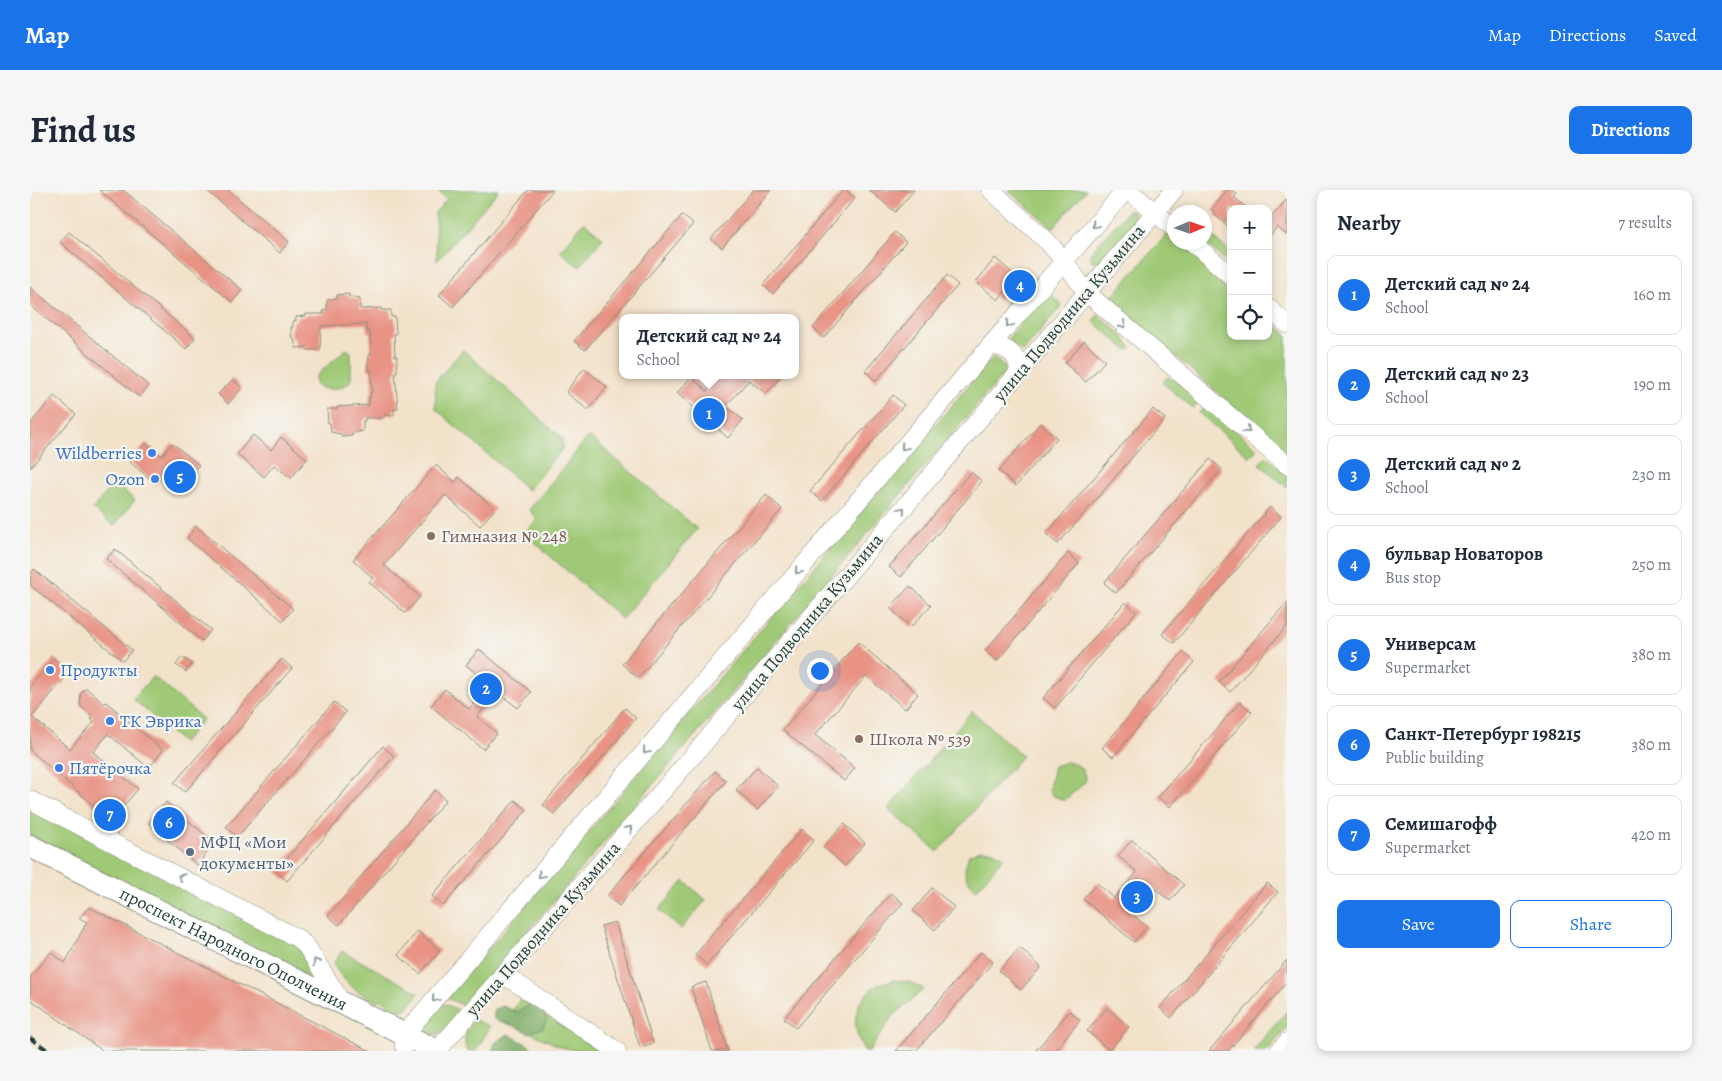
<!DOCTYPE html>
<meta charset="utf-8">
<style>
:root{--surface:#fff;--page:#f6f6f7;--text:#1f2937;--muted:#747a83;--line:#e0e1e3;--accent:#1a73e8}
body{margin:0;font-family:Alegreya,serif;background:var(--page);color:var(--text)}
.controls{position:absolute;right:15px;top:15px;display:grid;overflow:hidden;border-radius:10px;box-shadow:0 2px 8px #0003}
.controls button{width:45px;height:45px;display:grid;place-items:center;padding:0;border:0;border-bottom:1px solid var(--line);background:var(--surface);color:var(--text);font:25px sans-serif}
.compass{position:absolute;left:1137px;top:15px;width:45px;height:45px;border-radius:50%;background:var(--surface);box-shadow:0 2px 8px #0003;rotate:88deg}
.you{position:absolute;left:789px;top:480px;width:18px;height:18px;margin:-12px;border:4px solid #fff;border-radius:50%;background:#1a73e8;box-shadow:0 0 0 8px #1a73e833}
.badge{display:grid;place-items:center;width:32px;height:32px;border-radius:50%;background:var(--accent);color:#fff;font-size:16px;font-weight:700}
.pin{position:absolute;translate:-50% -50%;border:2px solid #fff;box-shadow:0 1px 5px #0006}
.popup{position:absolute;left:589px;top:124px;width:180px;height:65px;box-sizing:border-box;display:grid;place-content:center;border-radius:10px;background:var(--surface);filter:drop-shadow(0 1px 4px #0005);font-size:16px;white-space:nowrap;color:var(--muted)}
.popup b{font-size:19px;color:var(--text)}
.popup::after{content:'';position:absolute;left:50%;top:100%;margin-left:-10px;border:10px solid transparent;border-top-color:var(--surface)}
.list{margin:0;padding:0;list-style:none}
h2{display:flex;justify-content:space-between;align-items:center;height:65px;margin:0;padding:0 20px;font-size:21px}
h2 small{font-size:16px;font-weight:400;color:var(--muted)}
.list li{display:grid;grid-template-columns:32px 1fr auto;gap:15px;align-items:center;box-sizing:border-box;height:80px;margin:0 10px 10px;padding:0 10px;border:1px solid var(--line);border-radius:10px}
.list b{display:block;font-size:19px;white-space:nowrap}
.list p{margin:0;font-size:16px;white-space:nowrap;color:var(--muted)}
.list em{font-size:16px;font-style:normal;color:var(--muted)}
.actions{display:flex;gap:10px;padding:15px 20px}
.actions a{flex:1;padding:11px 0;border:1px solid var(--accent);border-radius:10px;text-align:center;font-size:18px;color:var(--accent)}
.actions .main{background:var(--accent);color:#fff}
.icon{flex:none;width:28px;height:28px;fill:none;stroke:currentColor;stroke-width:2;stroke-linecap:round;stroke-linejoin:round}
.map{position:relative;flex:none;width:1257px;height:861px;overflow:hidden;border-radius:10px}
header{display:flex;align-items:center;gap:30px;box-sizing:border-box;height:70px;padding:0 25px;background:var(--accent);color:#fff}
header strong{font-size:24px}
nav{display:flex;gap:28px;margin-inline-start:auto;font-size:18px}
.intro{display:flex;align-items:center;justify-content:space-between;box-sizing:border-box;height:120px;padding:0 30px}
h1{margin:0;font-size:35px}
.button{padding:12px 22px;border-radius:10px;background:var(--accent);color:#fff;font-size:18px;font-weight:700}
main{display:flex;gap:30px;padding:0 30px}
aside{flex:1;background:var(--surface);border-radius:10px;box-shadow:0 2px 8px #0003}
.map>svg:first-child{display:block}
.green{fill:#9fc976;stroke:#5f8355}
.forest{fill:#7fad67;stroke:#4f754e}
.building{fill:#e89384}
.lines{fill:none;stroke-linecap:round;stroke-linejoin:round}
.minor-casing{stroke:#89907f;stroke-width:19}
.major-casing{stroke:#89907f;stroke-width:24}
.minor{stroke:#fff;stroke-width:18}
.major{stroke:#fff;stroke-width:22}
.rail{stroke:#1f3d34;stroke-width:4;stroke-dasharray:8 4;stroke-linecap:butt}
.oneway{stroke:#8f9e9a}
.shop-dot{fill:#3f7fe0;stroke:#f6f6f2;stroke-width:2}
.education-dot{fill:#8d6e63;stroke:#f6f6f2;stroke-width:2}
.service-dot{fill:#5c6f8a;stroke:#f6f6f2;stroke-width:2}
.labels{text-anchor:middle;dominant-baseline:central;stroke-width:4.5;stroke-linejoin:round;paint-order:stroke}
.street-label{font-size:18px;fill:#1f3d34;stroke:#f6f6f2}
.shop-label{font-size:18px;fill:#366cbe;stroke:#f6f6f2;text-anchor:start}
.education-label{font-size:18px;fill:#785e54;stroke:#f6f6f2;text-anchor:start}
.service-label{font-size:18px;fill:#4e5e75;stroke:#f6f6f2;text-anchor:start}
</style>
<header>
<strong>Map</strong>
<nav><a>Map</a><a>Directions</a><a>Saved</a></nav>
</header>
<div class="intro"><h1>Find us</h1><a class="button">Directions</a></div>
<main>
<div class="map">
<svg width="1257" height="861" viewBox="0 0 1257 861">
<rect width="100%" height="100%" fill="#f6f6f2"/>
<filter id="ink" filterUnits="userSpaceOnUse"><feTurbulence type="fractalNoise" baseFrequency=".02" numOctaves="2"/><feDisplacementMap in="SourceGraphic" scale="10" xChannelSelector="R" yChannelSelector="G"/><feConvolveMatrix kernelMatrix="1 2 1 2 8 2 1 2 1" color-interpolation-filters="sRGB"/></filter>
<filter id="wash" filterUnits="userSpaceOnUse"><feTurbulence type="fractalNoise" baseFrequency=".0096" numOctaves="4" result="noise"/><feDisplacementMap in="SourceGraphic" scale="20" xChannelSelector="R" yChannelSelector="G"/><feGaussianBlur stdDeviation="1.12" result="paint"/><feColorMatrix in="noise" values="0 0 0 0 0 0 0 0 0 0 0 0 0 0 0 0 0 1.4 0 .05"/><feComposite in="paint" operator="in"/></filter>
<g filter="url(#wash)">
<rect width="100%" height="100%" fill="#f3e2ca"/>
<!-- green -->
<g class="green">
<path d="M407,0H469L407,71L405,23L417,9Z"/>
<path d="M978,0H1056L1023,38Z"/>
<path d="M1098,21H1102L1106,25L1105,31L1072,70L1066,72L1062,71L1060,65L1062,61Z"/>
<path d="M554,32L573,48L549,77L530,61Z"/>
<path d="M1175,40L1201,63V76L1174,52Z"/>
<path d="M1138,43L1144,48V52L1150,53L1201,96V146H1238V129L1257,145V263L1080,109Z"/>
<path d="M1018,102L1032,115L993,162L978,149Z"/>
<path d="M1068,125L1090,143L1101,158L1098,161L1063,131Z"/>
<path d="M316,159L321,162V189C317,200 293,202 285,194L286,186Z"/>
<path d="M433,160L532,248L533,258L498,300L406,219L405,192Z"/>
<path d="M963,167L977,180L434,816L417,808Z"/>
<path d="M1137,187L1152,195L1170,210L1163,218L1133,193Z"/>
<path d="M1176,215L1227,259L1220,267L1169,223Z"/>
<path d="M559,246L667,339L592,429L494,343L508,329L499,320Z"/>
<path d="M1236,266L1257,284V297L1229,274Z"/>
<path d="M84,293L105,310L84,336L63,319Z"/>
<path d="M123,486L173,529L153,553L103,509Z"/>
<path d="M942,521L992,566L908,662L858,619Z"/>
<path d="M1036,572C1048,573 1054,579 1056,591L1034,611L1022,605L1019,599L1024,576Z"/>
<path d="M0,617L267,754L287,788H280L0,645Z"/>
<path d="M951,660L964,661L974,667L946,700C933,687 933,682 939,665Z"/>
<path d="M654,691L676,710L651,739L629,720Z"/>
<path d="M312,761L389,803C379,817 374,825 357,817L358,813L349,809L347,812C326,801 316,795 303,774Z"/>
<path d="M863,790L879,792L894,799L862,827L839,861H835C820,839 822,809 848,795C852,793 859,792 863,790Z"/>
<path d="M490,809L570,861H550L531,857L476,831Z"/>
<path d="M412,813L431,821L411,843L402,845L396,839V835Z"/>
<path d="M1257,821V838L1237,861H1223Z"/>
<path d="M444,829L460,837L446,861H437C432,848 437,840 444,829Z"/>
</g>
<!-- forest -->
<g class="forest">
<path d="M503,813L511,819L517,829L513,838L499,843L487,837L464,829V819L473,816L487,822Z"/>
<path d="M478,844L500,856L502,861H462L465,853Z"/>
</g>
<g id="blocks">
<!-- building -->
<g class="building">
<path d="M69,0H93L212,100L202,112Z"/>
<path d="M176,0H198L259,52L250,63Z"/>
<path d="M498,0H523L423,117L409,105Z"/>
<path d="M723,0H741L692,58L681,49Z"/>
<path d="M813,0H816L825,8L743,104L733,95Z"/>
<path d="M839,0H884L865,22Z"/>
<path d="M1197,0H1202L1207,4L1204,7L1218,19H1201V39L1185,25L1186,23L1182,20Z"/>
<path d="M1257,9V45L1247,37L1238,48V31Z"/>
<path d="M652,25L663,34L555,160L544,151Z"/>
<path d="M39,42L165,148L156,159L30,52Z"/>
<path d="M865,42L876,52L794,148L783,138Z"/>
<path d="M965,68L987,87L968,110L946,92Z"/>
<path d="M917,85L928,95L846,191L835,181Z"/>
<path d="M0,97L119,196L109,207L0,115Z"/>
<path d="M319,104V107L330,109V119L351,118V120H361V127H365L366,144H364L365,166H367V182H365L368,219H364V225H354V228H335V231H333V241L322,243V246L311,247V244L301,242L300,233H298L297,219H307V217L339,215V207H341L340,202H342L341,180H338V170L339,169V164H341L340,142H337L336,134L291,136L290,160H277V157L266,158L264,148H262L261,137H263V131H266V127L276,126V124H294L293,120H297V110L307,108V105Z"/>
<path d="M1054,151L1075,171L1056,192L1035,173Z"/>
<path d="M554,178L577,197L558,220L536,202Z"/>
<path d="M691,185H752L736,204L719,190L696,216L713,230L698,248L647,203L661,187L677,201Z"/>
<path d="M203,189L212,198L198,214L188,204Z"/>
<path d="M863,205L874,215L792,311L780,301Z"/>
<path d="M24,206L46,224L0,278V234Z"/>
<path d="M1123,219L1135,229L1028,354L1016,344Z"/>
<path d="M1010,233L1027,248L986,296L969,281Z"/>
<path d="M223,245L241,260L251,247L277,269L261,288L244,275L234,287L207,264Z"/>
<path d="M116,253L132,266L142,253L169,275L153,294L137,280L126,294L100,272Z"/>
<path d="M1180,269L1192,279L1086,403L1074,393Z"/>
<path d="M406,275L425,292L429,287L465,319L450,336L415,305L354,375L390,407L375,423L339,392L343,388L323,370Z"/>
<path d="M941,282L952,291L871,387L859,377Z"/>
<path d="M736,305L752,319L608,488L592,474Z"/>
<path d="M1240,317L1251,327L1144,453L1132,444Z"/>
<path d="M166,336L263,419L253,431L157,348Z"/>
<path d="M85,359L181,440L172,451L76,369Z"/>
<path d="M1038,363L1049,373L967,471L955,461Z"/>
<path d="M4,379L102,460L93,471L0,395V385Z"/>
<path d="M880,396L901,415L881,437L860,418Z"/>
<path d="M1095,412L1106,422L1025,518L1013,508Z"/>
<path d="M1257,412V436L1200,502L1189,492Z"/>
<path d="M828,452L888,504L875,519L836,486L785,545L825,578L814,591L753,540Z"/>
<path d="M449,459L501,502L488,518L467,502L447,527L467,543L453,559L401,516L415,499L439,519L459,494L436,475Z"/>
<path d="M1153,462L1164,472L1083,567L1072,558Z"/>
<path d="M152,467L162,474L156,482L146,475Z"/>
<path d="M24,468L40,482L2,527L40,559L64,532L61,529L63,527L50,515L51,503L56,498L74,514L76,512L133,560L119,578L78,544L63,562L108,599L84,627L78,628L0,560V497Z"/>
<path d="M252,469L262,478L155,602L144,593Z"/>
<path d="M304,512L316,522L207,647L196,637Z"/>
<path d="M1210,512L1222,522L1140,617L1128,607Z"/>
<path d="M595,518L606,528L524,624L513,615Z"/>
<path d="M353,556L364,566L257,691L246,681Z"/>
<path d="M727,577L748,596L727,620L706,600Z"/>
<path d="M685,581L696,591L589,716L577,706Z"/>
<path d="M405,600L416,610L309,735L298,726Z"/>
<path d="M485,610L497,620L413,716L402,706Z"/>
<path d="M136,612L185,653L167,675L118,633Z"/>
<path d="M814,634L835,653L815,676L793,657Z"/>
<path d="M772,639L784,650L677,775L665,765Z"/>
<path d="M1102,650L1154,695L1140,711L1122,696L1100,722L1117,737L1104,752L1053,709L1067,693L1084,708L1107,682L1088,666Z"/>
<path d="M1237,693L1248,702L1141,828L1130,818Z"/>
<path d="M902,698L924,717L905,740L883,721Z"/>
<path d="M861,703L873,713L766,838L754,828Z"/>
<path d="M59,717L340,861H73L0,809V787L21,762L35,773L57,732L49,728Z"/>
<path d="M585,732L623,853L610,857L571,736Z"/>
<path d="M388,741L410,761L390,784L368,765Z"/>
<path d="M990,758L1011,777L991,800L969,781Z"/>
<path d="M951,762L963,772L923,818L886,861H866Z"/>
<path d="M1257,770V792L1198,861H1179Z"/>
<path d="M676,792L695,852L698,861H682L661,797Z"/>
<path d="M1077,818L1099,837L1079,860L1057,841Z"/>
<path d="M1040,821L1050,830L1041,841L1024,861H1005Z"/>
</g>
</g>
</g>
<g filter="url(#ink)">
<use href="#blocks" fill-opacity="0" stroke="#89907f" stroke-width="1"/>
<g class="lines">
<!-- minor casing -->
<g class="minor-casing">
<g id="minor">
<path d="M961,0L1018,52L1034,71L1057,103L1257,275"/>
<path d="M1098,0L1144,38"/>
<path d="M1162,52L1201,86"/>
<path d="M1238,118L1257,134"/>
<path d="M960,156C978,156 988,165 989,182"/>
<path d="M0,610L269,749L277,757L312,813"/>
<path d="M473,784L587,861"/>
<path d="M374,856L375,844L407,806L960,156L1096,0"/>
<path d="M407,861L668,560L1144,0"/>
<path d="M1249,861L1257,852"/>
</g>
</g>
<!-- major casing -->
<g class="major-casing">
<g id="major">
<path id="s1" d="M0,656L407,861"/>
</g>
</g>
<!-- minor -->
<use href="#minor" class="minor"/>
<!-- major -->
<use href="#major" class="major"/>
<!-- rail -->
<path class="rail" d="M0,848L19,861"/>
</g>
<!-- one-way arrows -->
<defs><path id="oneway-chevron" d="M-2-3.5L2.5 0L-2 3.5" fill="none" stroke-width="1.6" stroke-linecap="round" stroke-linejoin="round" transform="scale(1.25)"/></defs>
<g class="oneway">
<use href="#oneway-chevron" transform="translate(1065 35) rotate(131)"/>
<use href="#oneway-chevron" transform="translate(979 134) rotate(131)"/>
<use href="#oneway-chevron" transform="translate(1093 135) rotate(40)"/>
<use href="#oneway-chevron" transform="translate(1217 240) rotate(41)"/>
<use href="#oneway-chevron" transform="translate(874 257) rotate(130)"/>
<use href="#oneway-chevron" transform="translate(872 320) rotate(-50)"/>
<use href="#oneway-chevron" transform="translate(768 381) rotate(130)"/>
<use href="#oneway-chevron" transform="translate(616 561) rotate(130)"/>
<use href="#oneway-chevron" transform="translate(599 639) rotate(-49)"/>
<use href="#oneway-chevron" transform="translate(511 685) rotate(130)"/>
<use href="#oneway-chevron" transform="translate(151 687) rotate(-153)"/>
<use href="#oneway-chevron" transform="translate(286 772) rotate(-122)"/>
<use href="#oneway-chevron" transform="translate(405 809) rotate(130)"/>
</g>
</g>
<!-- markers -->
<g class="shop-dot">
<circle cx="122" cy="263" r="5"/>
<circle cx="125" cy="289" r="5"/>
<circle cx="20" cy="480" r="5"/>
<circle cx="80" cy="531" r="5"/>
<circle cx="29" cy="578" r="5"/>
</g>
<g class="education-dot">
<circle cx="401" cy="346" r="5"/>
<circle cx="829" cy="549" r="5"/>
</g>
<circle class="service-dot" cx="160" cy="662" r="5"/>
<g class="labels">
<!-- street labels -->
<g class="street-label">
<text transform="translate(1039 123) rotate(-50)">улица Подводника Кузьмина</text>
<text transform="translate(777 432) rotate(-50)">улица Подводника Кузьмина</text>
<text transform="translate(513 739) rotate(-49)">улица Подводника Кузьмина</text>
<text stroke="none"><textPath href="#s1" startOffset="228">проспект Народного Ополчения</textPath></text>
</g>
<!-- shop labels -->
<g class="shop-label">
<text x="112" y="263" text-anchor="end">Wildberries</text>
<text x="115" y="289" text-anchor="end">Ozon</text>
<text x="30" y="480">Продукты</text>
<text x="90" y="531">ТК Эврика</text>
<text x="39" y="578">Пятёрочка</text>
</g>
<!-- education labels -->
<g class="education-label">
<text x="411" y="346">Гимназия № 248</text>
<text x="839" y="549">Школа № 539</text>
</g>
<!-- service labels -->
<g class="service-label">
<text x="170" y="652">МФЦ «Мои<tspan x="170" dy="21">документы»</tspan></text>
</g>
</g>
</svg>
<div class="controls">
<button>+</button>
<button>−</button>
<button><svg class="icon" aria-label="locate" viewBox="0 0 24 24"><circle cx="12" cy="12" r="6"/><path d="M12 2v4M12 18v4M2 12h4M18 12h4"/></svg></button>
</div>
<svg class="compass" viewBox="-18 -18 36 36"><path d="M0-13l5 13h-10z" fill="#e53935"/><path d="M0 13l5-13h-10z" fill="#747a83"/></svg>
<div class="you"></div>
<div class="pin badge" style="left:679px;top:224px">1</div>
<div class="popup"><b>Детский сад № 24</b>School</div>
<div class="pin badge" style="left:456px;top:499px">2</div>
<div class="pin badge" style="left:1107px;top:707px">3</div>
<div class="pin badge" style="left:990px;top:96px">4</div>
<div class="pin badge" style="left:150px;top:287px">5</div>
<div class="pin badge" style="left:139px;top:633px">6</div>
<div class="pin badge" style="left:80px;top:625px">7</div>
</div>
<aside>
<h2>Nearby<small>7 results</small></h2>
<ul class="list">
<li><span class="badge">1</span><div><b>Детский сад № 24</b><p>School</p></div><em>160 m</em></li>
<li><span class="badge">2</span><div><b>Детский сад № 23</b><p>School</p></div><em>190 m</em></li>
<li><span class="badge">3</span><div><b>Детский сад № 2</b><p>School</p></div><em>230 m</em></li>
<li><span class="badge">4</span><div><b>бульвар Новаторов</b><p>Bus stop</p></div><em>250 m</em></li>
<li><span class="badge">5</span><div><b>Универсам</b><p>Supermarket</p></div><em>380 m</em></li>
<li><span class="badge">6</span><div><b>Санкт-Петербург 198215</b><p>Public building</p></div><em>380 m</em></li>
<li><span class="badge">7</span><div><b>Семишагофф</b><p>Supermarket</p></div><em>420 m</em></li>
</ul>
<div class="actions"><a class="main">Save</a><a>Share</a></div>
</aside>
</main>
